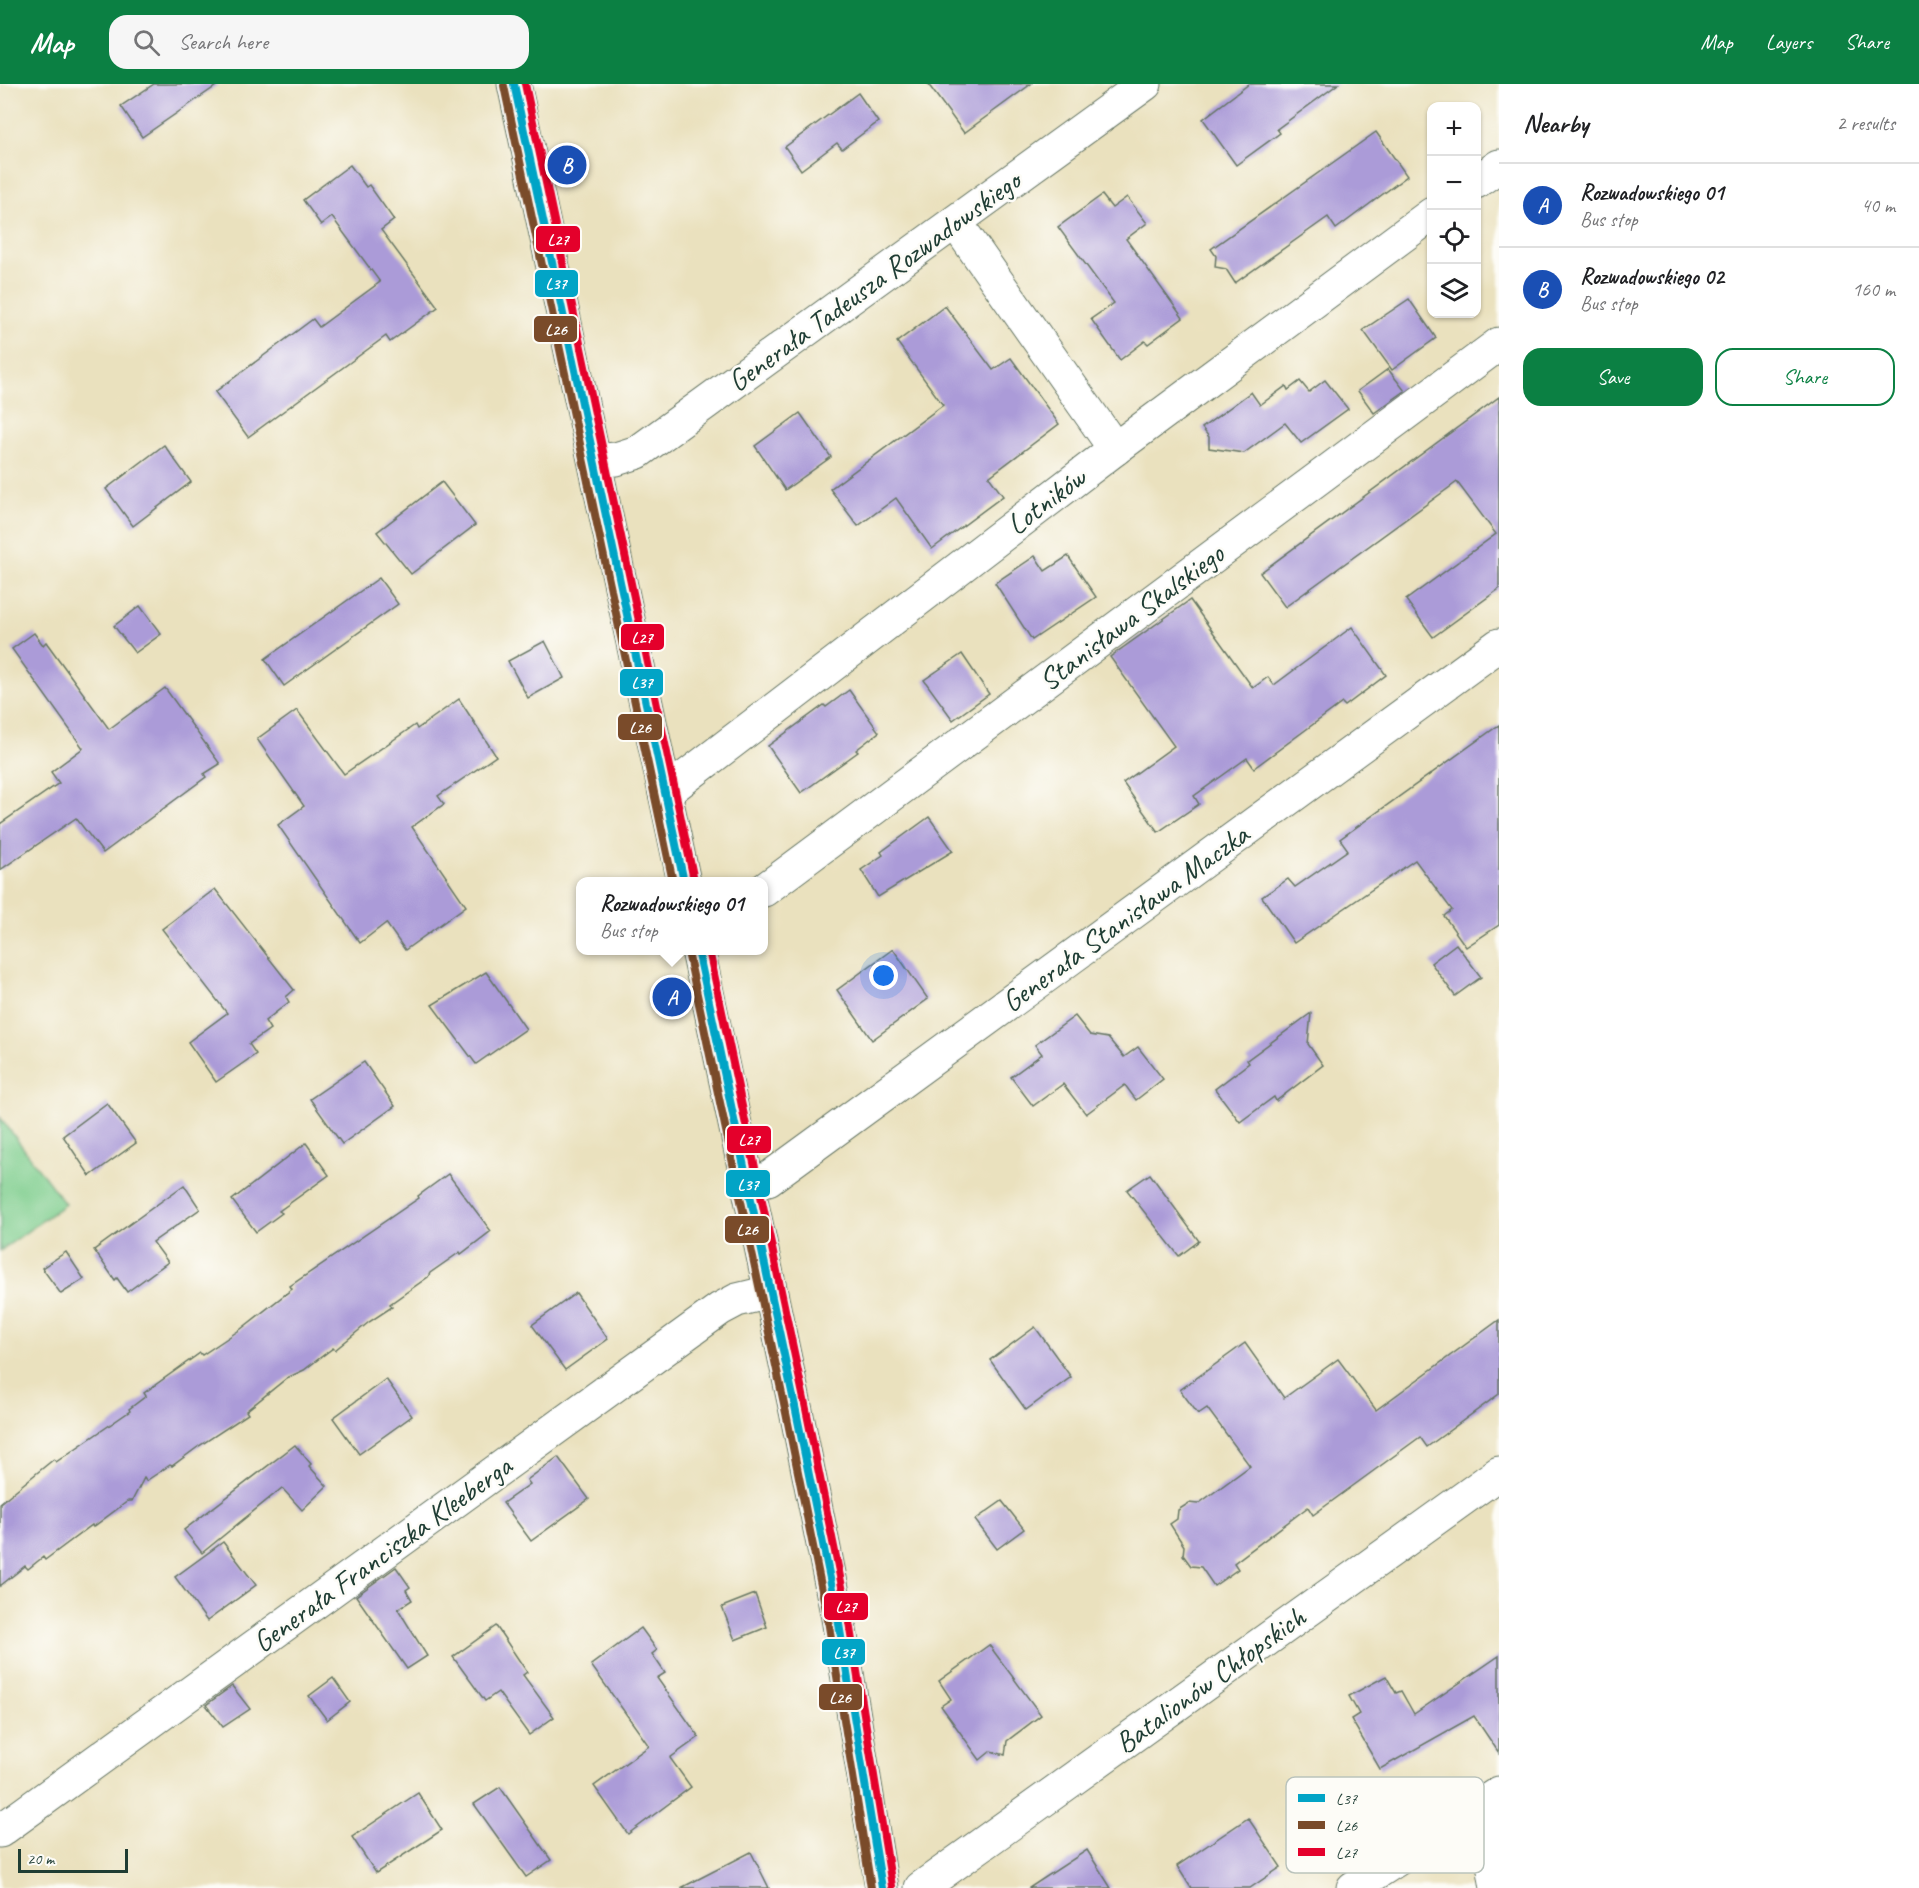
<!DOCTYPE html>
<meta charset="utf-8">
<style>
:root{--surface:#fff;--page:#f6f6f6;--text:#202124;--muted:#757577;--line:#e0e0e0;--accent:#0b8043}
body{margin:0;font-family:Caveat,sans-serif;background:var(--page);color:var(--text)}
.controls{position:absolute;right:18px;top:18px;display:grid;overflow:hidden;border-radius:12px;box-shadow:0 2px 4px #0004}
.controls button{width:54px;height:54px;display:grid;place-items:center;padding:0;border:0;border-bottom:2px solid var(--line);background:var(--surface);color:var(--text);font:30px sans-serif}
.scale{position:absolute;left:18px;bottom:15px;width:110px;box-sizing:border-box;padding-left:6px;border:3px solid #1f3d34;border-top:0;font-size:16px;line-height:21px;white-space:nowrap;color:#1f3d34;-webkit-text-stroke:4px #fdfcf7;paint-order:stroke}
.you{position:absolute;left:884px;top:892px;width:21px;height:21px;margin:-15px;border:4px solid #fff;border-radius:50%;background:#1a73e8;box-shadow:0 0 0 9px #1a73e833}
.badge{display:grid;place-items:center;width:39px;height:39px;border-radius:50%;background:var(--accent);color:#fff;font-size:20px;font-weight:700}
.pin{position:absolute;translate:-50% -50%;border:3px solid #fff;box-shadow:0 2px 6px #0006}
.popup{position:absolute;left:576px;top:793px;width:192px;height:78px;box-sizing:border-box;display:grid;place-content:center;border-radius:12px;background:var(--surface);filter:drop-shadow(0 2px 4px #0005);font-size:20px;white-space:nowrap;color:var(--muted)}
.popup b{font-size:22px;color:var(--text)}
.popup::after{content:'';position:absolute;left:50%;top:100%;margin-left:-12px;border:12px solid transparent;border-top-color:var(--surface)}
.list{margin:0;padding:0;list-style:none}
h2{display:flex;justify-content:space-between;align-items:center;height:78px;margin:0;padding:0 24px;font-size:26px}
h2 small{font-size:20px;font-weight:400;color:var(--muted)}
.list li{display:grid;grid-template-columns:39px 1fr auto;gap:18px;align-items:center;box-sizing:border-box;height:84px;padding:0 24px;border-top:2px solid var(--line)}
.list b{display:block;font-size:22px;white-space:nowrap}
.list p{margin:0;font-size:20px;white-space:nowrap;color:var(--muted)}
.list em{font-size:20px;font-style:normal;color:var(--muted)}
.actions{display:flex;gap:12px;padding:18px 24px}
.actions a{flex:1;padding:14px 0;border:2px solid var(--accent);border-radius:18px;text-align:center;font-size:21px;color:var(--accent)}
.actions .main{background:var(--accent);color:#fff}
.icon{flex:none;width:33px;height:33px;fill:none;stroke:currentColor;stroke-width:2;stroke-linecap:round;stroke-linejoin:round}
.map{position:relative;flex:none;width:1499px;height:1804px;overflow:hidden}
header{display:flex;align-items:center;gap:36px;box-sizing:border-box;height:84px;padding:0 30px;background:var(--accent);color:#fff}
header strong{font-size:28px}
nav{display:flex;gap:33px;margin-inline-start:auto;font-size:21px}
.search{width:420px;height:54px;background:var(--page);display:flex;align-items:center;gap:15px;box-sizing:border-box;padding:0 21px;border-radius:18px;color:var(--muted);font-size:22px}
main{display:flex}
aside{flex:1;background:var(--surface)}
.map>svg:first-child{display:block}
.green{fill:#7fce8e;stroke:#4f8661;stroke-width:1.5}
.building{fill:#ab9bd8}
.lines{fill:none;stroke-linecap:round;stroke-linejoin:round}
.minor-casing{stroke:#667664;stroke-width:35}
.minor{stroke:#fff;stroke-width:33}
.bus-1-casing{stroke:#fdfcf7;stroke-width:12}
.bus-2-casing{stroke:#fdfcf7;stroke-width:12}
.bus-3-casing{stroke:#fdfcf7;stroke-width:12}
.bus-1{stroke:#02a4c6;stroke-width:8}
.bus-2{stroke:#7a4b2a;stroke-width:8}
.bus-3{stroke:#e4002b;stroke-width:8}
.labels{text-anchor:middle;dominant-baseline:central;stroke-width:5;stroke-linejoin:round;paint-order:stroke}
.street-label{font-size:30px;fill:#1f3d34;stroke:#fdfcf7}
.key{fill:#fdfcf7;stroke:#bac3bc;stroke-width:1.5}
.key-label{font-size:16px;fill:#1f3d34}
.line-badge{stroke:#fdfcf7;stroke-width:2}
.badge-label{font-size:16px;text-anchor:middle;font-weight:bold;fill:#fff}
</style>
<header>
<strong>Map</strong>
<div class="search"><svg class="icon" aria-label="search" viewBox="0 0 24 24"><circle cx="10" cy="10" r="6"/><path d="M15 15l6 6"/></svg>Search here</div>
<nav><a>Map</a><a>Layers</a><a>Share</a></nav>
</header>
<main>
<div class="map">
<svg width="1499" height="1804" viewBox="0 0 1499 1804">
<rect width="100%" height="100%" fill="#fdfcf7"/>
<filter id="ink" filterUnits="userSpaceOnUse"><feTurbulence type="fractalNoise" baseFrequency=".0167" numOctaves="2"/><feDisplacementMap in="SourceGraphic" scale="12" xChannelSelector="R" yChannelSelector="G"/><feConvolveMatrix kernelMatrix="1 2 1 2 8 2 1 2 1" color-interpolation-filters="sRGB"/></filter>
<filter id="wash" filterUnits="userSpaceOnUse"><feTurbulence type="fractalNoise" baseFrequency=".008" numOctaves="4" result="noise"/><feDisplacementMap in="SourceGraphic" scale="24" xChannelSelector="R" yChannelSelector="G"/><feGaussianBlur stdDeviation="1.35" result="paint"/><feColorMatrix in="noise" values="0 0 0 0 0 0 0 0 0 0 0 0 0 0 0 0 0 1.4 0 .05"/><feComposite in="paint" operator="in"/></filter>
<g filter="url(#wash)">
<rect width="100%" height="100%" fill="#eae1be"/>
<!-- green -->
<path class="green" d="M0,1033L65,1120L0,1167Z"/>
<g id="blocks">
<!-- building -->
<g class="building">
<path d="M154,0H219L142,53L121,22Z"/>
<path d="M928,0H1031L964,49Z"/>
<path d="M1249,0H1338L1277,45L1280,49L1236,81L1203,35Z"/>
<path d="M858,9L878,38L842,65L837,59L801,86L785,63Z"/>
<path d="M1376,48L1407,92L1336,145L1328,133L1235,199L1226,185L1215,183L1216,172L1211,165Z"/>
<path d="M350,81L366,103L369,101L394,136L381,146L438,223L390,258L386,252L248,353L215,308L313,235L319,243L380,198L332,133L321,141L303,116Z"/>
<path d="M1102,111L1112,124L1127,113L1147,139L1126,155L1183,234L1148,260L1145,257L1120,276L1091,235L1114,219L1058,143Z"/>
<path d="M1409,215L1436,254L1392,286L1363,246Z"/>
<path d="M945,222L993,286L1011,274L1059,340L989,393L1003,412L932,465L896,414L858,442L830,405L943,321L897,258Z"/>
<path d="M1388,285L1405,307L1374,329L1358,307Z"/>
<path d="M1325,296L1348,325L1301,359L1285,339L1244,369L1209,364V353L1202,344L1251,308L1260,321L1286,302L1288,306L1300,297L1309,308Z"/>
<path d="M1499,313V505L1433,553L1406,516L1496,450L1457,398L1285,523L1260,489Z"/>
<path d="M800,329L831,373L785,406L755,362Z"/>
<path d="M164,361L191,398L133,442L106,405Z"/>
<path d="M442,398L475,441L411,490L377,448Z"/>
<path d="M1035,472L1045,487L1068,472L1096,513L1032,556L995,499Z"/>
<path d="M379,494L398,520L284,602L265,575Z"/>
<path d="M1190,516L1253,604L1268,593L1274,601L1352,543L1386,591L1345,622L1342,619L1254,684L1247,674L1194,712L1199,720L1158,748L1123,699L1174,662L1110,573Z"/>
<path d="M140,522L161,550L135,569L114,542Z"/>
<path d="M34,549L43,561L46,558L109,645L165,604L220,680L204,690L206,693L103,769L76,734L0,786V740L59,699L51,688L83,664L12,565Z"/>
<path d="M545,557L564,594L528,614L508,577Z"/>
<path d="M962,570L989,610L953,636L924,596Z"/>
<path d="M849,606L879,648L856,666L858,668L801,709L768,662L824,621L826,623Z"/>
<path d="M459,615L496,672L438,712L444,720L412,743L466,822L405,866L386,839L360,859L278,741L304,722L257,655L297,626L344,690L415,641L417,645Z"/>
<path d="M1499,641V841L1466,863L1444,832L1452,826L1415,776L1294,859L1262,813L1288,795L1295,803L1348,766L1340,755Z"/>
<path d="M929,733L953,767L878,813L861,786L883,771L881,768Z"/>
<path d="M215,805L294,906L286,913L289,918L265,937L270,945L249,960L256,970L216,998L188,958L227,929L162,845Z"/>
<path d="M1456,860L1481,893L1455,912L1431,879Z"/>
<path d="M893,865L928,915L872,956L837,906Z"/>
<path d="M486,888L526,945L476,980L432,921Z"/>
<path d="M1311,929L1308,960L1323,981L1276,1017L1274,1013L1240,1038L1215,1005L1249,979L1247,976Z"/>
<path d="M1075,932L1090,951L1108,954L1124,973L1138,963L1163,995L1136,1016L1125,1001L1086,1030L1063,1000L1033,1022L1011,993L1042,970L1035,961Z"/>
<path d="M364,978L395,1022L342,1060L310,1015Z"/>
<path d="M107,1019L136,1059L90,1092L63,1052Z"/>
<path d="M306,1059L329,1091L279,1127L282,1129L256,1148L232,1116Z"/>
<path d="M448,1090L491,1147L461,1170L460,1168L430,1189L428,1193L390,1220L392,1223L369,1238L335,1266L333,1264L304,1286L287,1294L246,1327L248,1330L199,1362L172,1382L170,1381L146,1397L144,1394L132,1417H128L93,1443L92,1441L45,1476L43,1473L28,1485L25,1482L0,1502V1419L54,1375L56,1378L130,1327L129,1325L146,1312L144,1309L200,1269L202,1271L241,1245L292,1205L290,1202L419,1114L418,1112Z"/>
<path d="M1150,1090L1199,1157L1179,1172L1127,1106Z"/>
<path d="M184,1101L200,1125L153,1158L168,1178L127,1208L117,1194L115,1196L94,1166Z"/>
<path d="M66,1168L84,1195L61,1210L42,1184Z"/>
<path d="M576,1209L608,1255L565,1286L532,1241Z"/>
<path d="M1499,1236V1310L1427,1363L1420,1353L1313,1431L1308,1423L1234,1479L1238,1485L1214,1502L1201,1483L1191,1482L1183,1471L1184,1462L1170,1440L1177,1435L1178,1426L1189,1419L1198,1420L1250,1382L1207,1324L1198,1330L1180,1306L1245,1259L1284,1314L1338,1275L1376,1326Z"/>
<path d="M1035,1243L1071,1293L1026,1326L990,1276Z"/>
<path d="M386,1295L412,1332L359,1370L333,1334Z"/>
<path d="M295,1361L311,1380L309,1382L327,1402L302,1426L282,1404L202,1469L184,1446Z"/>
<path d="M558,1373L589,1415L531,1457L503,1419L530,1400L527,1396Z"/>
<path d="M1002,1417L1024,1445L997,1465L975,1436Z"/>
<path d="M223,1458L256,1501L207,1537L175,1493Z"/>
<path d="M396,1483L410,1503L406,1506L412,1516L398,1525L427,1572L407,1585L356,1512Z"/>
<path d="M755,1510L767,1543L735,1556L722,1523Z"/>
<path d="M496,1542L527,1588L523,1591L554,1633L529,1651L498,1608L485,1617L453,1573Z"/>
<path d="M641,1544L657,1566L652,1570L665,1589L657,1594L699,1653L670,1674L691,1703L628,1750L594,1702L649,1662L591,1581Z"/>
<path d="M989,1561L1041,1631L1007,1657L1005,1671L991,1667L980,1676L941,1622L951,1615L939,1597Z"/>
<path d="M1499,1572V1669L1474,1632L1380,1685L1351,1635L1359,1630L1349,1612L1386,1592L1396,1609L1401,1607L1414,1630Z"/>
<path d="M333,1594L350,1618L327,1636L309,1612Z"/>
<path d="M232,1602L250,1625L223,1643L206,1621Z"/>
<path d="M500,1703L551,1776L526,1793L474,1720Z"/>
<path d="M418,1709L442,1746L376,1789L352,1753Z"/>
<path d="M1248,1734L1281,1783L1250,1804H1191L1177,1782Z"/>
<path d="M1087,1766L1111,1804H1029Z"/>
<path d="M751,1768L769,1804H681Z"/>
</g>
</g>
</g>
<g filter="url(#ink)">
<use href="#blocks" fill-opacity="0" stroke="#667664" stroke-width="1.5"/>
<g class="lines">
<!-- minor casing -->
<g class="minor-casing">
<g id="minor">
<path d="M514,0L684,798"/>
<path d="M1476,98L1499,82"/>
<path d="M956,139L1115,365"/>
<path d="M595,377L616,375L638,368L1145,0"/>
<path d="M665,709L1115,365L1432,130"/>
<path d="M764,806L1499,260"/>
<path d="M698,866L796,1327L838,1534L882,1804"/>
<path d="M747,1101L768,1095L1499,561"/>
<path d="M1483,1719L1497,1804"/>
<path d="M0,1747L720,1225L737,1216L770,1208"/>
<path d="M921,1804L1499,1389"/>
<path d="M1353,1804L1499,1709"/>
</g>
</g>
<!-- minor -->
<use href="#minor" class="minor"/>
<!-- bus-1 casing -->
<g class="bus-1-casing">
<g id="bus-1">
<path d="M514,0L684,798"/>
<path d="M698,866L796,1327L838,1534L882,1804"/>
</g>
</g>
<!-- bus-2 casing -->
<g class="bus-2-casing">
<g id="bus-2">
<path d="M504,2L673,798"/>
<path d="M688,868L786,1329L828,1536L871,1804"/>
</g>
</g>
<!-- bus-3 casing -->
<g class="bus-3-casing">
<g id="bus-3">
<path d="M525,0L694,796"/>
<path d="M709,866L806,1325L848,1532L892,1802"/>
</g>
</g>
<!-- bus-1 -->
<use href="#bus-1" class="bus-1"/>
<!-- bus-2 -->
<use href="#bus-2" class="bus-2"/>
<!-- bus-3 -->
<use href="#bus-3" class="bus-3"/>
</g>
</g>
<g class="labels">
<!-- street labels -->
<g class="street-label">
<text transform="translate(874 197) rotate(-36)">Generała Tadeusza Rozwadowskiego</text>
<text transform="translate(1046 417) rotate(-37)">Lotników</text>
<text transform="translate(1131 533) rotate(-37)">Stanisława Skalskiego</text>
<text transform="translate(1125 834) rotate(-36)">Generała Stanisława Maczka</text>
<text transform="translate(382 1470) rotate(-36)">Generała Franciszka Kleeberga</text>
<text transform="translate(1210 1596) rotate(-36)">Batalionów Chłopskich</text>
</g>
</g>
<!-- legend -->
<rect x="1286" y="1693" width="198" height="96" rx="9" class="key"/>
<rect x="1298" y="1710" width="27" height="8" fill="#02a4c6"/>
<rect x="1298" y="1737" width="27" height="8" fill="#7a4b2a"/>
<rect x="1298" y="1764" width="27" height="8" fill="#e4002b"/>
<g class="key-label">
<text x="1336" y="1720">L37</text>
<text x="1336" y="1747">L26</text>
<text x="1336" y="1774">L27</text>
</g>
<g class="line-badge">
<rect x="535" y="141" width="46" height="28" rx="6" fill="#e4002b"/>
<rect x="534" y="185" width="45" height="29" rx="6" fill="#02a4c6"/>
<rect x="533" y="231" width="45" height="28" rx="6" fill="#7a4b2a"/>
<rect x="620" y="539" width="45" height="28" rx="6" fill="#e4002b"/>
<rect x="619" y="584" width="45" height="29" rx="6" fill="#02a4c6"/>
<rect x="617" y="629" width="46" height="28" rx="6" fill="#7a4b2a"/>
<rect x="726" y="1041" width="46" height="29" rx="6" fill="#e4002b"/>
<rect x="725" y="1085" width="46" height="29" rx="6" fill="#02a4c6"/>
<rect x="724" y="1131" width="46" height="29" rx="6" fill="#7a4b2a"/>
<rect x="823" y="1508" width="46" height="29" rx="6" fill="#e4002b"/>
<rect x="821" y="1554" width="45" height="28" rx="6" fill="#02a4c6"/>
<rect x="818" y="1599" width="45" height="28" rx="6" fill="#7a4b2a"/>
</g>
<g class="badge-label">
<text x="558" y="161">L27</text>
<text x="556" y="205">L37</text>
<text x="556" y="251">L26</text>
<text x="642" y="559">L27</text>
<text x="642" y="604">L37</text>
<text x="640" y="649">L26</text>
<text x="749" y="1061">L27</text>
<text x="748" y="1106">L37</text>
<text x="747" y="1151">L26</text>
<text x="846" y="1528">L27</text>
<text x="844" y="1574">L37</text>
<text x="840" y="1619">L26</text>
</g>
</svg>
<div class="controls">
<button>+</button>
<button>−</button>
<button><svg class="icon" aria-label="locate" viewBox="0 0 24 24"><circle cx="12" cy="12" r="6"/><path d="M12 2v4M12 18v4M2 12h4M18 12h4"/></svg></button>
<button><svg class="icon" aria-label="layers" viewBox="0 0 24 24"><path d="M12 4l9 5-9 5-9-5zM3 14l9 5 9-5"/></svg></button>
</div>
<div class="scale">20 m</div>
<div class="you"></div>
<div class="pin badge" style="left:672px;top:913px;background:#1a4fb4">A</div>
<div class="popup"><b>Rozwadowskiego 01</b>Bus stop</div>
<div class="pin badge" style="left:567px;top:81px;background:#1a4fb4">B</div>
</div>
<aside>
<h2>Nearby<small>2 results</small></h2>
<ul class="list">
<li><span class="badge" style="background:#1a4fb4">A</span><div><b>Rozwadowskiego 01</b><p>Bus stop</p></div><em>40 m</em></li>
<li><span class="badge" style="background:#1a4fb4">B</span><div><b>Rozwadowskiego 02</b><p>Bus stop</p></div><em>160 m</em></li>
</ul>
<div class="actions"><a class="main">Save</a><a>Share</a></div>
</aside>
</main>
